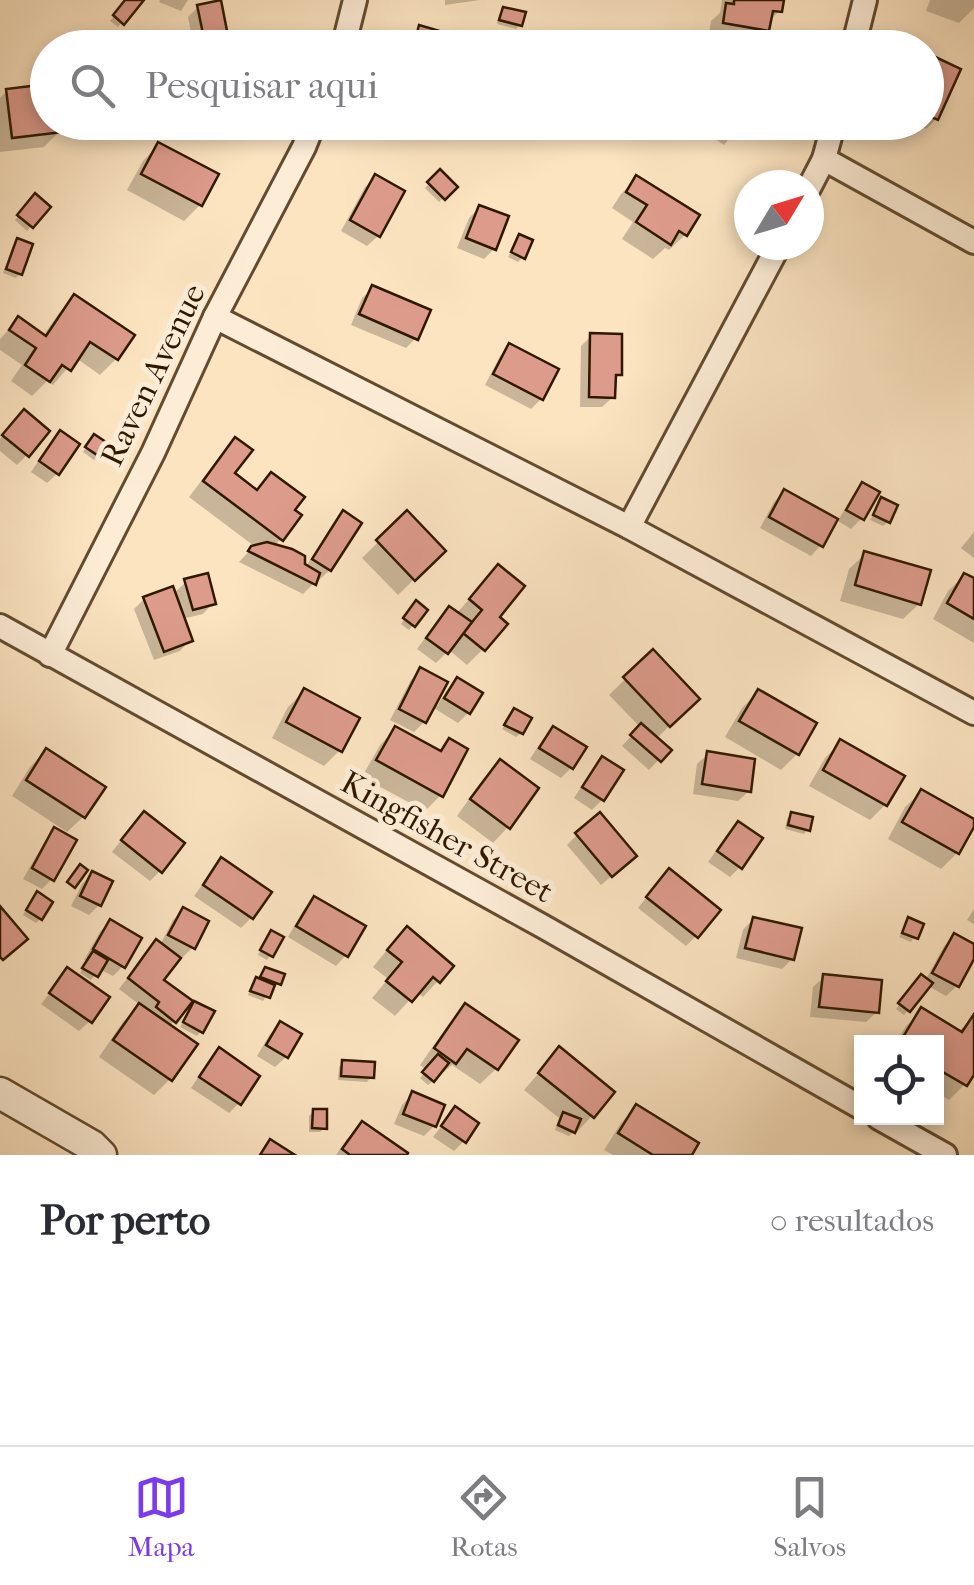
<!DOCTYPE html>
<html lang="pt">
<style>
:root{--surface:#fff;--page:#f7f7f7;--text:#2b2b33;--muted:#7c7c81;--line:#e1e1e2;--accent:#7c3aed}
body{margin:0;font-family:"IM FELL French Canon",serif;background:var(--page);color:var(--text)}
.controls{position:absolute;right:30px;bottom:30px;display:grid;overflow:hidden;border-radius:0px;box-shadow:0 5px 15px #0003}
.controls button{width:90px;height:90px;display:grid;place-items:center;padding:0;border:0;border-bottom:2px solid var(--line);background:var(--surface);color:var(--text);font:50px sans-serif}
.compass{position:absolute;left:734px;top:170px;width:90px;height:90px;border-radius:50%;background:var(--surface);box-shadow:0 5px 15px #0003;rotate:52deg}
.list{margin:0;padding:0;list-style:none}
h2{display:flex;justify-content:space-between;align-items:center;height:130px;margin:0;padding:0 40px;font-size:42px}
h2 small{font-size:32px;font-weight:400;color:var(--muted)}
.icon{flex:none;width:55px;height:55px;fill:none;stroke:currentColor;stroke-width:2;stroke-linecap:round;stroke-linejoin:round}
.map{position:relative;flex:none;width:974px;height:1155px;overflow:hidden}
.search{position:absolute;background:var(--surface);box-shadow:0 5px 15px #0003;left:30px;right:30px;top:30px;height:110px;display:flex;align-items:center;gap:25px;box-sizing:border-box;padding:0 35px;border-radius:55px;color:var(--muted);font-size:38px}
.sheet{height:290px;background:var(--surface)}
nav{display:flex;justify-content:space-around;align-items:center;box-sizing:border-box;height:140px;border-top:2px solid var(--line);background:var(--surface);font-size:28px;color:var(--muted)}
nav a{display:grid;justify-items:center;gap:5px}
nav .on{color:var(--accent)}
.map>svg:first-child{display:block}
.shadow{fill:#0003}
.building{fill:#dd9b8c;stroke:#301800;stroke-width:2.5}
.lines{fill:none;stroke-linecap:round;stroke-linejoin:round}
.minor-casing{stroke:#634b30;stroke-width:28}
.tertiary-casing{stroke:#634b30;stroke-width:35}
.minor{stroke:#fdedd7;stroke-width:22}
.tertiary{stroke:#fdedd7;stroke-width:30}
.labels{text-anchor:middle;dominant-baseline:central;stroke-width:10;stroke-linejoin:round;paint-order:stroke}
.street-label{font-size:32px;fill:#301800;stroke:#fdedd7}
</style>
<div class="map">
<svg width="974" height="1155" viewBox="0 0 974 1155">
<rect width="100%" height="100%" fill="#fce4c1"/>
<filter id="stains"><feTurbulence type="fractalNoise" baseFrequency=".002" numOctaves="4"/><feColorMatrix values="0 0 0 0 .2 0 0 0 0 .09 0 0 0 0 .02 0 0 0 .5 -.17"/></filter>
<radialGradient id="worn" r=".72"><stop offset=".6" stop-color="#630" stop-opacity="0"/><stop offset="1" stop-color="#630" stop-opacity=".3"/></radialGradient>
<!-- shadow -->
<g class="shadow">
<path d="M127,0H140L118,27L110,21Z"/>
<path d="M160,0H188L181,11L159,2Z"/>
<path d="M445,0H480L445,5Z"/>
<path d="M722,0H781L779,11L768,22L767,30L751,46L708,39L711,21L720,13Z"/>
<path d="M930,0H974V8L959,23L926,11Z"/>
<path d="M198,7L227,44L233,48H194L188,17Z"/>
<path d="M504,10L520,25L516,29L497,24L499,14Z"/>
<path d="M420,28L451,48H403Z"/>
<path d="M926,61L936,119L926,129L912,122H926Z"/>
<path d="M7,91L60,131L44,147L0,152V98Z"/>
<path d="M689,122H742L724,145Z"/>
<path d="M158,145L200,205L184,221L127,190L143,161Z"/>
<path d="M440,172L455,187L439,202L425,188Z"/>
<path d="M376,177L378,236L367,246L341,231L365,187Z"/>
<path d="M637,178L685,235L669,250L665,248L653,259L622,239L633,222L612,208L621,194Z"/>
<path d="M35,197L48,207L27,231L15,220Z"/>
<path d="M479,208L494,249L484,259L457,248L469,218Z"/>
<path d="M520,237L523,257L518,262L508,257Z"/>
<path d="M18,241L20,273L16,278L3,273L13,245Z"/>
<path d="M373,288L416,338L406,348L351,325L362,298Z"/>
<path d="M74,297L131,336L116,359L100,375L76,358L53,385L47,381L32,396L11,381L22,365L0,350V339L18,320L43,336L59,313Z"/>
<path d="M591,336L619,374L613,380V397L602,407H580L581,346Z"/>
<path d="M510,346L541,399L531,409L485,385L500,356Z"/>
<path d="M14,422L27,455L17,465L0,451V439Z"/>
<path d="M60,434L58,473L47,483L31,472L50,444Z"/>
<path d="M236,440L232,474L255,491L271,475L292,511L281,539L274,546L303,571L333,524L343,513L330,570L319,580L316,578L313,584L303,594L239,562L254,546L189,497L220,456Z"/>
<path d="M90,441L98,456L94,460L83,452Z"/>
<path d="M863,485L862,518L851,529L838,521L853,495Z"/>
<path d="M784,492L821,545L811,556L760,528L774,502Z"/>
<path d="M882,500L888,522L883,526L870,520Z"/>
<path d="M407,514L443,551L398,595L362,558Z"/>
<path d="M974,532V558L961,548Z"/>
<path d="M865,554L919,604L903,619L840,601L849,569Z"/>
<path d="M498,567L496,618L483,649L467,665L449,650L436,663L417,649L439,619L449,609L456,614Z"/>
<path d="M964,576L974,581V643L933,619L948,591Z"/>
<path d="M186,582L213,603L203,614L182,619L190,640L180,651L154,660L134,609L144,599L173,594Z"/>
<path d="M412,608L425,610L409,630L401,624Z"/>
<path d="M653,652L697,699L656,739L668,750L649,770L622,746L640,727L609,695Z"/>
<path d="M421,670L433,704L437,706L447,690L457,680L468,713L458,723L432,707L424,722L414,732L390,720L411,680Z"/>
<path d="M304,691L340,750L324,766L272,738L288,707Z"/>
<path d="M758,692L813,724L797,754L781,770L725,737L742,708Z"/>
<path d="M514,711L521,733L516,737L502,729Z"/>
<path d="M395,729L438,752L449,741L441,795L425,811L362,777L380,745Z"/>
<path d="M553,729L583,748L571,768L561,778L530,759L543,739Z"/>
<path d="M841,742L885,805L870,820L809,786L825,758Z"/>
<path d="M46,751L83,817L67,832L12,796L30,767Z"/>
<path d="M708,754L749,791L738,801L693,794L697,764Z"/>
<path d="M603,760L602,800L592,810L574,798L592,770Z"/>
<path d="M500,762L508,827L493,843L457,816L484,778Z"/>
<path d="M921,792L974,822L957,853L941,869L888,839L905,807Z"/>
<path d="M791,814L808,829L804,834L785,829L787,819Z"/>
<path d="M134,824L160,871L150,881L112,852Z"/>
<path d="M738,824L740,867L730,877L708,862L728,834Z"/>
<path d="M55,831L52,879L42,889L23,879L45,841Z"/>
<path d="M577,835L624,866L601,885L567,845Z"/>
<path d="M222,860L268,892L251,918L241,928L194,896L212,871Z"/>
<path d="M92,874L99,905L89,915L71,906L82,884Z"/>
<path d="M659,882L696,936L686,946L638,908Z"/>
<path d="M33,899L40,919L36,923L23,915Z"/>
<path d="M314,899L346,955L336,966L288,937L304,909Z"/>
<path d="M974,909V924L967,920Z"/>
<path d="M183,910L193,947L183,957L179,956L161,980L174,1021L169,1027L170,1079L154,1095L99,1057L123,1022L140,1005L119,989L147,953L160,945L173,920Z"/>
<path d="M753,919L792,959L782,969L736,958L743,930Z"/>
<path d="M909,920L921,925L911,942L899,937Z"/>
<path d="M110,922L123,966L113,976L99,969L91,980L80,973L87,961L84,960L100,932Z"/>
<path d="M954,936L974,947V954L957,986L946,996L928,986L904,1015L896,1009L916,982L925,981L944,946Z"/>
<path d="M267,937L271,955L267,960L258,955Z"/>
<path d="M391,945L438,981L423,997L417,992L395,1016L372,998L388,979L373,967Z"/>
<path d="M68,970L90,1021L79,1031L41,1004Z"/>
<path d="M265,970L263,981L276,986L272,987L263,1001L248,995L252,985L258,981Z"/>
<path d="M824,977L877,1012L866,1022L810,1017L813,987Z"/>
<path d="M194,1004L201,1031L197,1036L180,1027Z"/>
<path d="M465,1006L496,1069L480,1084L452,1065L428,1085L420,1078L427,1070L420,1065L450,1022Z"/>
<path d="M922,1011L958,1032L974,1017V1070L965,1084L949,1100L936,1092V1042H896L906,1026Z"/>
<path d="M280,1024L298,1035L286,1057L275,1067L257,1056L270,1034Z"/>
<path d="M559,1050L592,1116L577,1132L575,1130L569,1136L555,1130L559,1118L524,1090Z"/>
<path d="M219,1051L239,1103L229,1113L191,1088L209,1061Z"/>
<path d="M343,1062L371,1077L367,1082L338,1080L339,1067Z"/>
<path d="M412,1094L434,1126L424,1136L394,1124L402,1105Z"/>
<path d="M636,1107L689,1155H613L604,1150L621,1123Z"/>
<path d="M455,1109L464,1141L454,1151L433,1137Z"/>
<path d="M314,1111L325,1128L320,1132H309V1116Z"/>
<path d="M362,1124L404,1155H336L346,1140Z"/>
</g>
<!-- building -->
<g class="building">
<path d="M125,0H144L124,25L113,15Z"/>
<path d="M221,0L229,41L234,40L236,48H206L197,5Z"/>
<path d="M734,0H784L782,12L773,11L769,31L723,23L726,3L734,4Z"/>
<path d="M503,7L526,12L522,26L499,20Z"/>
<path d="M419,25L457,36L454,48H413Z"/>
<path d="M929,54L961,69L938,120L926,115V60Z"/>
<path d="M48,84V122H62L63,132L12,138L6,89Z"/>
<path d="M714,122H745L736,137Z"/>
<path d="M158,142L219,174L202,206L141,174Z"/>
<path d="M440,169L458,187L445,200L427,182Z"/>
<path d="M375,174L405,191L380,237L350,220Z"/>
<path d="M636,175L700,215L687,236L679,231L671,245L636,222L647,205L626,192Z"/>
<path d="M35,193L51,207L33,228L17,215Z"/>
<path d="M479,205L509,216L496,250L466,238Z"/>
<path d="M519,234L533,240L525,259L511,252Z"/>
<path d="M17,238L33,244L22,275L6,269Z"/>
<path d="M372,285L431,310L418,340L359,314Z"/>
<path d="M74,294L135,335L118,360L90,342L71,371L62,365L50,382L25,365L36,348L9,330L18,316L46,336Z"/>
<path d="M590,333L622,334V375H616L615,398L589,397Z"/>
<path d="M509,343L559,369L543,400L493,374Z"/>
<path d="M24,409L50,431L29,457L2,435Z"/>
<path d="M60,430L80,444L59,475L39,461Z"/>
<path d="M94,434L109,444L100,457L85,447Z"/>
<path d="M235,437L253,450L235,473L257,490L271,472L305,497L295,510L302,515L283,541L203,481Z"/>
<path d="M862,482L880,492L864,520L846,510Z"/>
<path d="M784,489L838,519L823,547L769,517Z"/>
<path d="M881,497L898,505L890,523L873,515Z"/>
<path d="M343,510L362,523L331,571L312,559Z"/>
<path d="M407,510L446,551L415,581L376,540Z"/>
<path d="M267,542L292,549L305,556V564L320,573L316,585L248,551L251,546Z"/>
<path d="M864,551L931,570L921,605L855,585Z"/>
<path d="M498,564L525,586L500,617L508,624L485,651L463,633L482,610L469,599Z"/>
<path d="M208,573L216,604L193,610L184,579Z"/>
<path d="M964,573L974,578V619L947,603Z"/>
<path d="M173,586L193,641L164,652L143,597Z"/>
<path d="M416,600L428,610L415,627L403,618Z"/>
<path d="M449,606L472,622L448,654L426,638Z"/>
<path d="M653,649L700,699L670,727L623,677Z"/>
<path d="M420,667L448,682L426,723L399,709Z"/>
<path d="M457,677L483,693L470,714L444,698Z"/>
<path d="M304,688L360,718L342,752L286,722Z"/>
<path d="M758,689L817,723L799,755L739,721Z"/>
<path d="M514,708L532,718L523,734L504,725Z"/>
<path d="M641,723L672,750L661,762L630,735Z"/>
<path d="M395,726L441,751L449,738L468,749L443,797L376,760Z"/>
<path d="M553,726L587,747L573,769L539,748Z"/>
<path d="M840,739L905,776L887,806L823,770Z"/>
<path d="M46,748L106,787L85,818L26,780Z"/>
<path d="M707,751L755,759L751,792L702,784Z"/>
<path d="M602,756L624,770L604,801L582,787Z"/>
<path d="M500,759L539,788L510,829L470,799Z"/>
<path d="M921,789L974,819V827L959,854L902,822Z"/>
<path d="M144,811L185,843L162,873L121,840Z"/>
<path d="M600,812L637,856L612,877L575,833Z"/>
<path d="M791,812L813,817L810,831L788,825Z"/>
<path d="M738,821L763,838L742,869L717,851Z"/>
<path d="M54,827L77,840L54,881L32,868Z"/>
<path d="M221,857L272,892L253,919L203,885Z"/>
<path d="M80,864L88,870L75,888L67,882Z"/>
<path d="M669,868L721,910L698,938L646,897Z"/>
<path d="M92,871L113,881L101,906L80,896Z"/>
<path d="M37,891L53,902L42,920L26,910Z"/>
<path d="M314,896L366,926L348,957L296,926Z"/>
<path d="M0,906L28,939L3,960L0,957Z"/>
<path d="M183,907L209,921L195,949L168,935Z"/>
<path d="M753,917L802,928L794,960L745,948Z"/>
<path d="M908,917L924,924L918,939L902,933Z"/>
<path d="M110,919L142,938L125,968L93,949Z"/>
<path d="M407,926L454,966L440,983L433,977L412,1002L386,981L402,962L387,950Z"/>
<path d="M271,930L284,937L273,957L260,950Z"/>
<path d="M954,933L974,944V959L959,987L932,973Z"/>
<path d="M156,939L181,958L164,980L193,1001L176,1023L156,1007L159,1002L128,978Z"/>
<path d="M93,951L108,960L98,977L82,968Z"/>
<path d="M67,967L110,997L92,1023L49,993Z"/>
<path d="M265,967L285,974L281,985L260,977Z"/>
<path d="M823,974L882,980L879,1013L819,1007Z"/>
<path d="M921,974L933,983L910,1012L898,1003Z"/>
<path d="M256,977L275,985L270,998L250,991Z"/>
<path d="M194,1001L215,1011L203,1033L183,1022Z"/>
<path d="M139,1003L198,1044L172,1081L113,1040Z"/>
<path d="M465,1003L519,1040L498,1070L467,1049L456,1064L434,1048Z"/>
<path d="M921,1007L962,1032L974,1014V1075L967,1086L936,1068V1042H900Z"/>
<path d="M280,1021L302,1034L288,1058L266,1045Z"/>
<path d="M559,1046L615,1092L594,1118L538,1073Z"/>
<path d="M219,1047L260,1076L241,1105L199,1077Z"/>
<path d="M438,1054L449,1063L434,1082L422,1072Z"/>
<path d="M342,1060L375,1062L374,1078L341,1076Z"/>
<path d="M412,1091L445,1105L436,1127L403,1114Z"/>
<path d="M636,1104L699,1143L692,1155H653L618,1133Z"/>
<path d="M455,1106L479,1123L466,1143L441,1126Z"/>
<path d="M313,1109H327V1129L312,1128Z"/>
<path d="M563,1112L581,1119L575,1133L558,1125Z"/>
<path d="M362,1121L408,1153L407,1155H350L342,1149Z"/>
<path d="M270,1139L295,1155H260Z"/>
</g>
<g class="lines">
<!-- minor casing -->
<g class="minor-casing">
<g id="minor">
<path d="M343,48L355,0"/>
<path d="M853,48L865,0"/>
<path d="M824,159L974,242"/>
<path d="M809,188L824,159L834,122"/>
<path d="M215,317L629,527L974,713"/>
<path d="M629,527L779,245"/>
<path d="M0,626L544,927L862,1108"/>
<path d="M50,655L153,453L215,317L304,147L314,122"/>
<path d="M879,1118L945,1155"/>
</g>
</g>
<!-- tertiary casing -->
<g class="tertiary-casing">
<path id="tertiary" d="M0,1093L92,1146L101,1155"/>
</g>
<!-- minor -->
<use href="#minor" class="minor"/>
<!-- tertiary -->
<use href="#tertiary" class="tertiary"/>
</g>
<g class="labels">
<!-- street labels -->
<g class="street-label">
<text transform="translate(153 375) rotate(-64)">Raven Avenue</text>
<text transform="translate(447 837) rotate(29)">Kingfisher Street</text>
</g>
</g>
<rect width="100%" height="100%" filter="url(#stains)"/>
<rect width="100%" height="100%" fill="url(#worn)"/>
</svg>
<div class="controls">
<button><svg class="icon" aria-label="locate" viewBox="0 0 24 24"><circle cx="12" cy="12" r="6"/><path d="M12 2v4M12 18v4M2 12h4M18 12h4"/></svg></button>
</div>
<svg class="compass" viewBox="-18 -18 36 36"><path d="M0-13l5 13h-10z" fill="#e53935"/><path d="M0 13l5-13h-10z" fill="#7c7c81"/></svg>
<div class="search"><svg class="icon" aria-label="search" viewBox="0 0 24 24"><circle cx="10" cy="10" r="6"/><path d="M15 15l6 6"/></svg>Pesquisar aqui</div>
</div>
<section class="sheet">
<h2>Por perto<small>0 resultados</small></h2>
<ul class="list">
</ul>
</section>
<nav>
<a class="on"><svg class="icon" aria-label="map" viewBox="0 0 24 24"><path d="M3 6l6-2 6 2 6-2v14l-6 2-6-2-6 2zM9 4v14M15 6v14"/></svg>Mapa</a>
<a><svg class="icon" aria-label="directions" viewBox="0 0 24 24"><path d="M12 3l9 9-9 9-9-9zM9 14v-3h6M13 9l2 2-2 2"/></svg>Rotas</a>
<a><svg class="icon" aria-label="saved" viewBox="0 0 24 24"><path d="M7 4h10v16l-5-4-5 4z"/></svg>Salvos</a>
</nav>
